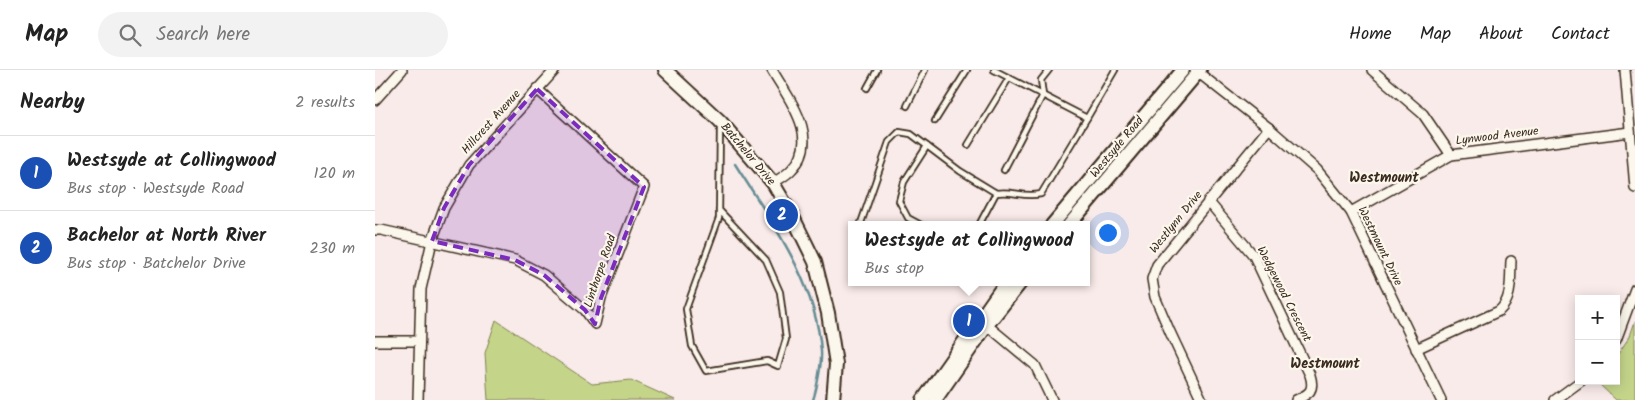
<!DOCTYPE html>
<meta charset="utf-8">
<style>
:root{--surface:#fff;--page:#f2f2f2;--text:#222;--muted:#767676;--line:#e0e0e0;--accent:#7c3aed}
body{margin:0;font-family:Kalam,sans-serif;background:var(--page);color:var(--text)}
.controls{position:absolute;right:15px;bottom:15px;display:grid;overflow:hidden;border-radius:0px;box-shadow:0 2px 12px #0003}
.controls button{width:45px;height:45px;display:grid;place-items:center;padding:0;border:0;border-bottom:1px solid var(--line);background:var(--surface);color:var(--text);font:25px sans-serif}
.you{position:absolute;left:732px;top:162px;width:18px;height:18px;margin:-12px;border:4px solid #fff;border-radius:50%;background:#1a73e8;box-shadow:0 0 0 8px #1a73e833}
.badge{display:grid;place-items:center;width:32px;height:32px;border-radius:50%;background:var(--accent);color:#fff;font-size:16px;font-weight:700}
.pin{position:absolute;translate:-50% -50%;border:2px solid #fff;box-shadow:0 1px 5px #0006}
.popup{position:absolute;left:473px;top:151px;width:242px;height:65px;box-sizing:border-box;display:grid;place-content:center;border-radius:0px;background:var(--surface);filter:drop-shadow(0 1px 4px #0005);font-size:16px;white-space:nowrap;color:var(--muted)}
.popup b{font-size:19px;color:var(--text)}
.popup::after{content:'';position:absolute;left:50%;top:100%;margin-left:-10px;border:10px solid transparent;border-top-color:var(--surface)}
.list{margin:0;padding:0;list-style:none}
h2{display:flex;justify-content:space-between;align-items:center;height:65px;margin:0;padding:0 20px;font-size:21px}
h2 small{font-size:16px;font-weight:400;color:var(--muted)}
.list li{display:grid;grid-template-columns:32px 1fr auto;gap:15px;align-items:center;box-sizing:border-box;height:75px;padding:0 20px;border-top:1px solid var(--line)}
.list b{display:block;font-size:19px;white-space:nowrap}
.list p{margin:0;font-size:16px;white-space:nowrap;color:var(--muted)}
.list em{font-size:16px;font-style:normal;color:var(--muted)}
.icon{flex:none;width:28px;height:28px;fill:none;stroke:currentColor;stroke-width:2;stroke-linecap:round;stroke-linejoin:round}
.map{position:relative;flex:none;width:1260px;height:330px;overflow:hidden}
header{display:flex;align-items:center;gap:30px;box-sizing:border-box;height:70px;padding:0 25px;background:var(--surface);border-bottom:1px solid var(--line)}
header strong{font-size:24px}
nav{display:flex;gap:28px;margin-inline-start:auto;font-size:18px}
.search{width:350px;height:45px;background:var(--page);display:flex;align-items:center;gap:12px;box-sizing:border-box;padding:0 18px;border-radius:28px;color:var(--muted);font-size:19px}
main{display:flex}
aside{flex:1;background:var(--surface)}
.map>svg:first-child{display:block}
.green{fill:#c4d58a;stroke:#808054}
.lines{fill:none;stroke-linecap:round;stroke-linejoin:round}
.stream{stroke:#668d94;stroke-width:2.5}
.lane-casing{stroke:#3b2a1e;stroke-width:8}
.street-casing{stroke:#3b2a1e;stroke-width:12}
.secondary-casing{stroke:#3b2a1e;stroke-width:16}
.lane{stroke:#fbf7ec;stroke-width:4.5}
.street{stroke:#fbf7ec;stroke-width:9}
.secondary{stroke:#fbf7ec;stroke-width:12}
.marked{fill:#7b2cbf;fill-opacity:0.2;stroke:#7b2cbf;stroke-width:4;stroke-dasharray:10 6;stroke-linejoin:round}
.labels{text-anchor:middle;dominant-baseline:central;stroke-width:4.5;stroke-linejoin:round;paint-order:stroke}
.street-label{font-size:12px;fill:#3b2a1e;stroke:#fbf7ec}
.neighbourhood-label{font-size:14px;font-weight:bold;fill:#3b2a1e;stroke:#fbf7ec}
</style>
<header>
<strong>Map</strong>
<div class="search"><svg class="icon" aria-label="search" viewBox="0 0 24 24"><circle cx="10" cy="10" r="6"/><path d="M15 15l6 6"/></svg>Search here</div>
<nav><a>Home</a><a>Map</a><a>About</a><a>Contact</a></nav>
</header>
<main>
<aside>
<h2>Nearby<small>2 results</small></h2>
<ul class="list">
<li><span class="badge" style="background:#1a4fb4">1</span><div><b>Westsyde at Collingwood</b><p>Bus stop · Westsyde Road</p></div><em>120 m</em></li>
<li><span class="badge" style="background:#1a4fb4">2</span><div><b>Bachelor at North River</b><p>Bus stop · Batchelor Drive</p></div><em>230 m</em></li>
</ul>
</aside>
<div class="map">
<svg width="1260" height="330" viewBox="0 0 1260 330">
<rect width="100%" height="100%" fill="#f9ebe9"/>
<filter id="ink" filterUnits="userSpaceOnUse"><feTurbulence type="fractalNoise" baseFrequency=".02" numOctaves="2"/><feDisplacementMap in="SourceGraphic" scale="10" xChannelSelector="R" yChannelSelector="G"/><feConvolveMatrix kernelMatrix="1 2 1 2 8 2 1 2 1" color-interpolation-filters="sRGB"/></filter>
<g filter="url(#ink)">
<!-- green -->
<g class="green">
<path d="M121,250L217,314L256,310L300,330H113L110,283Z"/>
<path d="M1260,251V330H1241L1224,314L1225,311H1241V287L1255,266Z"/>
</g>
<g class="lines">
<!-- stream -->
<path class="stream" d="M360,94C396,151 441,211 446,281C447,292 442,318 438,330"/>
<!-- lane casing -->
<g class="lane-casing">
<g id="lane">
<path d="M619,0L712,48"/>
<path d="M492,18L502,0"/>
<path d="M532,36L550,0"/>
<path d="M560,51L592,0"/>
<path d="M593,75L634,8"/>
<path d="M629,100L668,25L666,10L674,0"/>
<path d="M344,140L391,190L405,222L411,269L403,296L392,291L331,301L317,276L311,239L344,148L345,55"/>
<path d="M486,153L514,72L524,62L536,64L585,101L621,123C638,120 648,128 666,124L712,48L740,0"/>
<path d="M546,155L533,148L524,131L529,112L552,76"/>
<path d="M604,155L621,123"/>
</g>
</g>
<!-- street casing -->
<g class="street-casing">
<g id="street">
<path d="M397,0C413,28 447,69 417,99C412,105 404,109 398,113"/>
<path d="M820,0L894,58L942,100L976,142L1066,330"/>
<path d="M997,0L1048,44L1076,85"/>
<path d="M1250,0L1260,118"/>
<path d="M0,30L27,0"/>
<path d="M833,131L879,186L935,305C940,321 934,324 921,330"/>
<path d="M976,142L1076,85L1255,62"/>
<path d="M0,160H6L140,190L169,205L210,240L220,254L226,228L269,117L162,19"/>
<path d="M607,251L660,295L677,330"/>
<path d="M1241,270L1260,219"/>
<path d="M0,271H44"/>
<path d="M1041,279L1124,241C1138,229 1135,207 1136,191"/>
<path d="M43,330L46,219L57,171L69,138L94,95L180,0"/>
<path d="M827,330L795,262L780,227L777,209L782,195L894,58"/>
<path d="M1180,330L1206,311"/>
</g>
</g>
<!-- secondary casing -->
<g class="secondary-casing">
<g id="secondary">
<path d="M290,0L345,51L398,113L417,145L440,192L453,243L461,294L458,330"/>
<path d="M677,155L808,0"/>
<path d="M694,155L825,0"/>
<path d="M548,330L631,212"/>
<path d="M560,330L612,255L646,212"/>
</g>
</g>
<!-- lane -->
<use href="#lane" class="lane"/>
<!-- street -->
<use href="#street" class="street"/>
<!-- secondary -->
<use href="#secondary" class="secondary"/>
</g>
</g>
<!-- marked area -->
<path class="marked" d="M162,19L269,117L226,228L220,254L210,240L169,205L140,190L57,171L69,138L94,95Z"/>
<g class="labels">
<!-- street labels -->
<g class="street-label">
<text transform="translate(116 52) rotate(-48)">Hillcrest Avenue</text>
<text transform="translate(1122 66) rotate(-7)">Lynwood Avenue</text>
<text transform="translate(742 77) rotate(-50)">Westsyde Road</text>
<text transform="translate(373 84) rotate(50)">Batchelor Drive</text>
<text transform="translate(801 152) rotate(-51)">Westlynn Drive</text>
<text transform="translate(1005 176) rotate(64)">Westmount Drive</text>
<text transform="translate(225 201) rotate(-71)">Linthorpe Road</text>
<text transform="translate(909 224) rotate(63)">Wedgewood Crescent</text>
</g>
<!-- neighbourhood labels -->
<g class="neighbourhood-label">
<text x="1009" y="108">Westmount</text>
<text x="950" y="294">Westmount</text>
</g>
</g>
</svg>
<div class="controls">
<button>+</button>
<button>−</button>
</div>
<div class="you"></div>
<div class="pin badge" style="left:594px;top:251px;background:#1a4fb4">1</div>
<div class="popup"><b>Westsyde at Collingwood</b>Bus stop</div>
<div class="pin badge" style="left:407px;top:145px;background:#1a4fb4">2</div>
</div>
</main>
